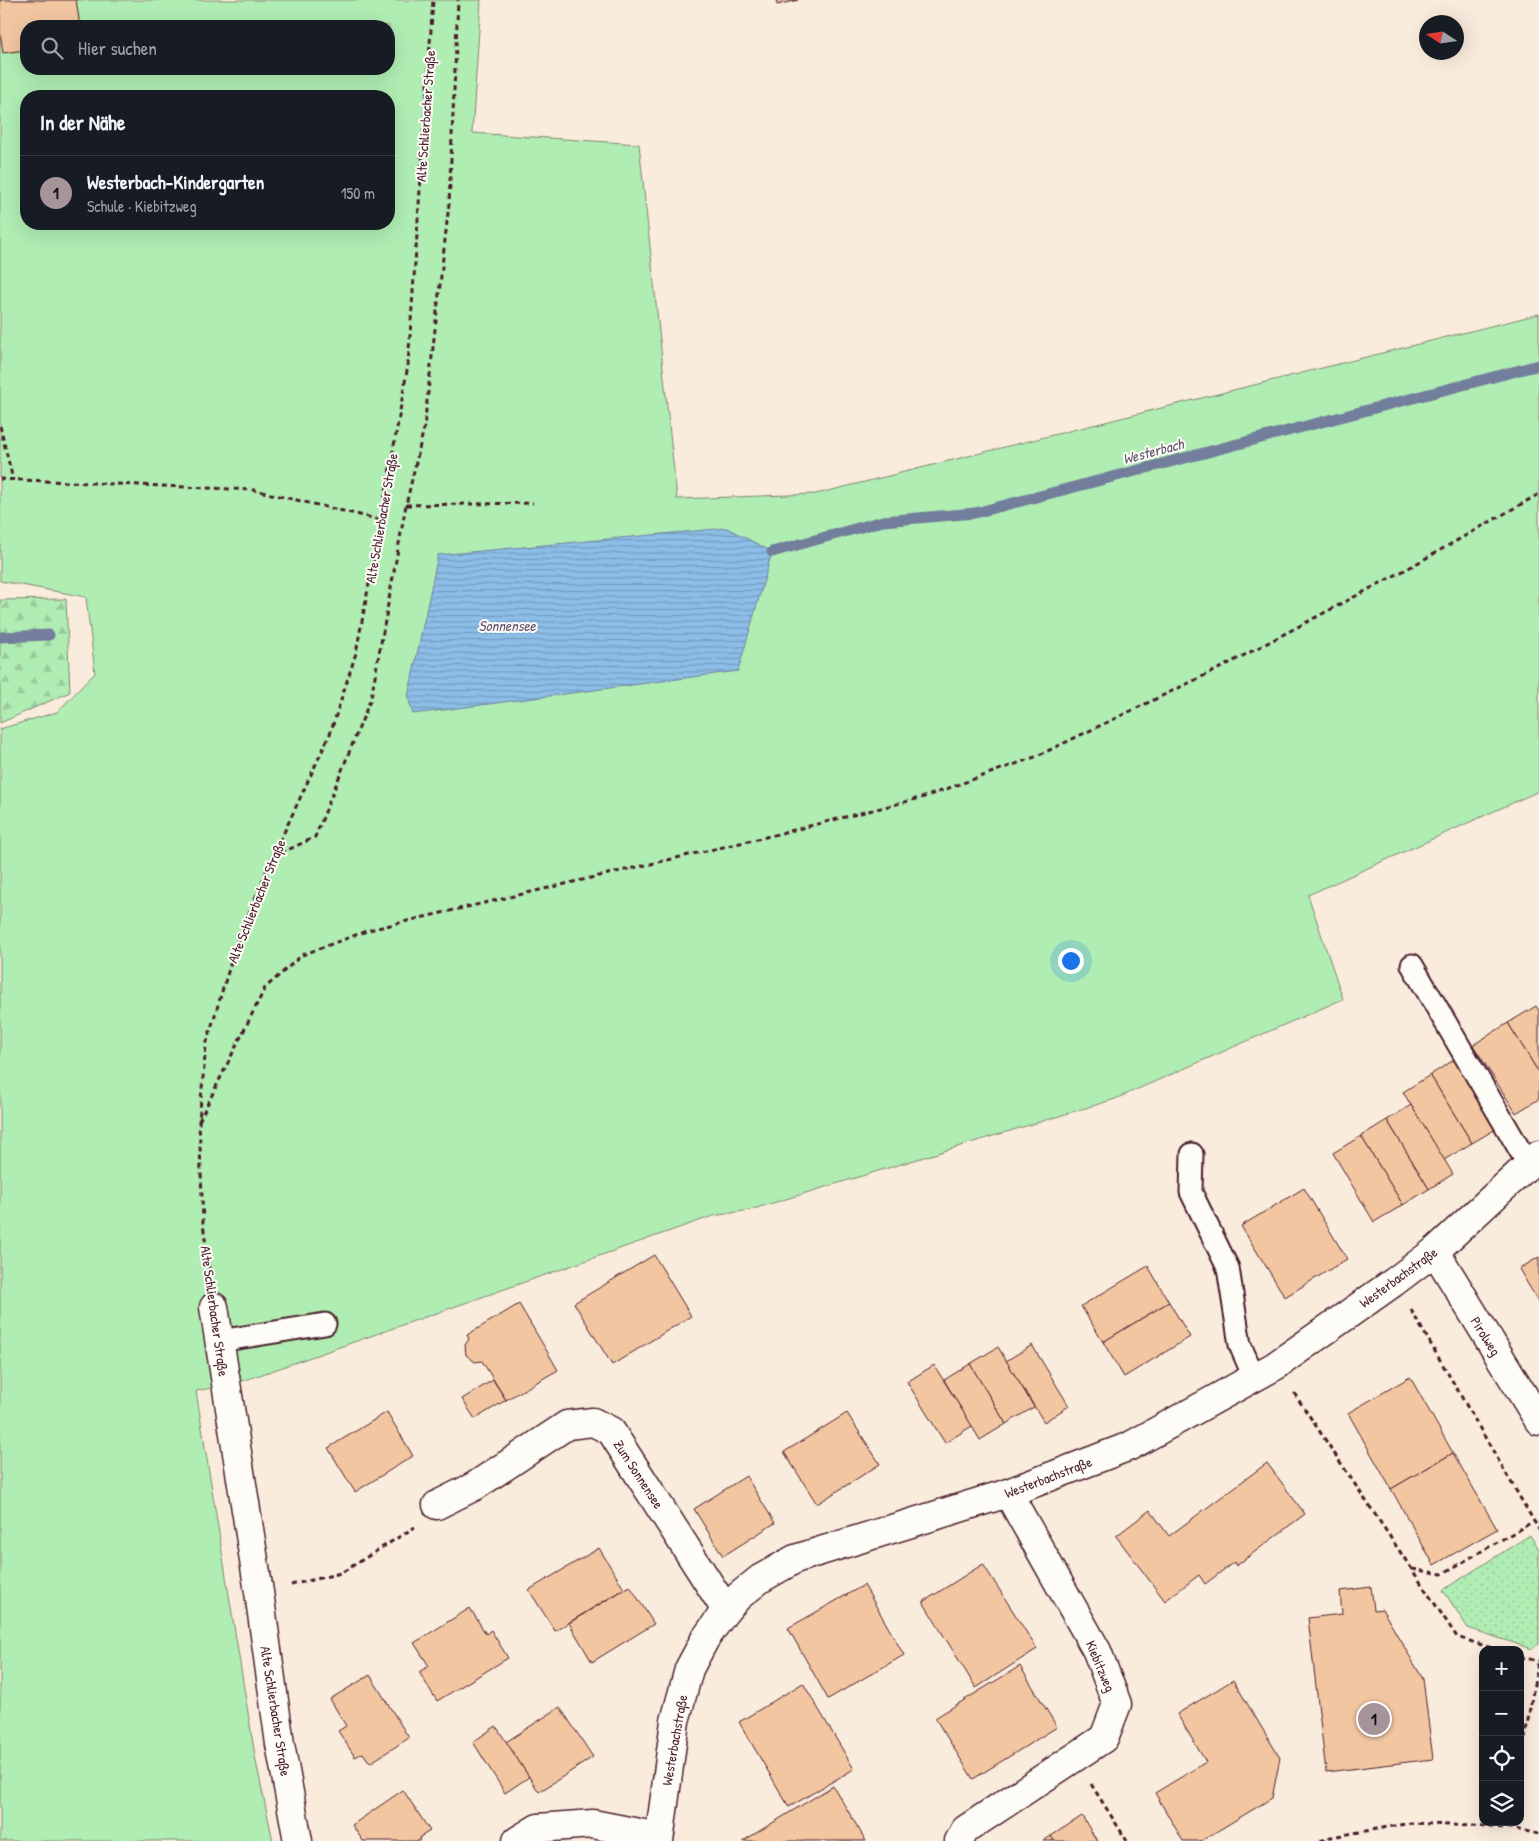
<!DOCTYPE html>
<html lang="de">
<meta charset="utf-8">
<style>
:root{--surface:#171b24;--page:#20242c;--text:#f1f3f6;--muted:#9ea1a6;--line:#363941;--accent:#a6949b}
body{margin:0;font-family:"Patrick Hand",sans-serif;background:var(--page);color:var(--text)}
.controls{position:absolute;right:15px;bottom:15px;display:grid;overflow:hidden;border-radius:10px;box-shadow:0 5px 20px #0002}
.controls button{width:45px;height:45px;display:grid;place-items:center;padding:0;border:0;border-bottom:1px solid var(--line);background:var(--surface);color:var(--text);font:25px sans-serif}
.compass{position:absolute;left:1419px;top:15px;width:45px;height:45px;border-radius:50%;background:var(--surface);box-shadow:0 5px 20px #0002;rotate:282deg}
.you{position:absolute;left:1070px;top:960px;width:18px;height:18px;margin:-12px;border:4px solid #fff;border-radius:50%;background:#1a73e8;box-shadow:0 0 0 8px #1a73e833}
.badge{display:grid;place-items:center;width:32px;height:32px;border-radius:50%;background:var(--accent);color:#111;font-size:16px;font-weight:700}
.pin{position:absolute;translate:-50% -50%;border:2px solid #fff;box-shadow:0 1px 5px #0006}
.list{margin:0;padding:0;list-style:none}
h2{display:flex;justify-content:space-between;align-items:center;height:65px;margin:0;padding:0 20px;font-size:21px}
h2 small{font-size:16px;font-weight:400;color:var(--muted)}
.list li{display:grid;grid-template-columns:32px 1fr auto;gap:15px;align-items:center;box-sizing:border-box;height:75px;padding:0 20px;border-top:1px solid var(--line)}
.list b{display:block;font-size:19px;white-space:nowrap}
.list p{margin:0;font-size:16px;white-space:nowrap;color:var(--muted)}
.list em{font-size:16px;font-style:normal;color:var(--muted)}
.icon{flex:none;width:28px;height:28px;fill:none;stroke:currentColor;stroke-width:2;stroke-linecap:round;stroke-linejoin:round}
.map{position:relative;flex:none;width:1539px;height:1841px;overflow:hidden}
.search{position:absolute;background:var(--surface);box-shadow:0 5px 20px #0002;left:20px;top:20px;width:375px;height:55px;display:flex;align-items:center;gap:12px;box-sizing:border-box;padding:0 18px;border-radius:20px;color:var(--muted);font-size:19px}
.panel{position:absolute;background:var(--surface);box-shadow:0 5px 20px #0002;left:20px;top:90px;width:375px;height:140px;border-radius:20px}
.map>svg:first-child{display:block}
.grass{fill:#b0edb3;stroke:#7d866f;fill-rule:evenodd}
.forest{fill:url(#forest-firs);stroke:#7d866f}
.park{fill:url(#park-dots);stroke:#7d866f}
.water{fill:url(#water-rules);stroke:#727e9c}
.lines{fill:none;stroke-linecap:round;stroke-linejoin:round}
.stream{stroke:#727e9c;stroke-width:11}
.building{fill:#f2c6a1;stroke:#4a1f2b}
.service-casing{stroke:#4a1f2b;stroke-width:25}
.minor-casing{stroke:#4a1f2b;stroke-width:31}
.path{stroke:#4a1f2b;stroke-width:3;stroke-dasharray:5 4;stroke-linecap:butt}
.service{stroke:#fdfcf7;stroke-width:21}
.minor{stroke:#fdfcf7;stroke-width:28}
.labels{text-anchor:middle;dominant-baseline:central;stroke-width:4;stroke-linejoin:round;paint-order:stroke}
.street-label{font-size:14px;fill:#4a1f2b;stroke:#fdfcf7}
.water-label{font-size:15px;font-style:italic;fill:#61576d;stroke:#fdfcf7}
</style>
<div class="map">
<svg width="1539" height="1841" viewBox="0 0 1539 1841">
<defs>
<pattern id="forest-firs" width="22" height="20" patternUnits="userSpaceOnUse" patternTransform="scale(1.25)"><rect width="22" height="20" fill="#b0edb3"/><path d="M5 1l3.5 6h-7zM16 11l3.5 6h-7z" fill="#99cb9a"/></pattern>
<pattern id="park-dots" width="8" height="8" patternUnits="userSpaceOnUse" patternTransform="scale(1.25)"><rect width="8" height="8" fill="#b0edb3"/><path d="M2 2h.1M6 6h.1" fill="none" stroke="#99cb9a" stroke-width="1.8" stroke-linecap="round"/></pattern>
<pattern id="water-rules" width="6" height="5" patternUnits="userSpaceOnUse" patternTransform="scale(1.25)"><rect width="6" height="5" fill="#8cbee8"/><path d="M0 2.5h6" fill="none" stroke="#749abc"/></pattern>
</defs>
<rect width="100%" height="100%" fill="#faecdd"/>
<filter id="ink" filterUnits="userSpaceOnUse"><feTurbulence type="fractalNoise" baseFrequency=".02" numOctaves="2"/><feDisplacementMap in="SourceGraphic" scale="10" xChannelSelector="R" yChannelSelector="G"/><feConvolveMatrix kernelMatrix="1 2 1 2 8 2 1 2 1" color-interpolation-filters="sRGB"/></filter>
<g filter="url(#ink)">
<!-- grass -->
<path class="grass" d="M0,0H481L472,133L639,144L677,499L816,494L1539,314V791L1308,895L1343,999L1115,1099L750,1210L713,1216L237,1383L196,1391L256,1762L273,1841H0V729L57,712L95,673L86,597L0,581ZM26,26H389V69H26ZM26,96H389V224H26Z"/>
<!-- forest -->
<path class="forest" d="M66,599L70,692L0,723V600Z"/>
<!-- park -->
<path class="park" d="M1530,1535L1539,1549V1644L1532,1649L1468,1628L1443,1590Z"/>
<!-- water -->
<path class="water" d="M727,528L772,552L738,671L413,714L408,697L438,555Z"/>
<g class="lines">
<!-- stream -->
<g class="stream">
<path d="M772,552L883,521L975,513L1539,365"/>
<path d="M0,637L49,635"/>
</g>
</g>
<!-- building -->
<g class="building">
<path d="M0,0H76L80,26H26V50L3,53L0,31Z"/>
<path d="M776,0H798L777,5Z"/>
<path d="M1536,1006L1539,1011V1073L1508,1023Z"/>
<path d="M1508,1023L1539,1073V1099L1516,1113L1473,1045Z"/>
<path d="M1454,1060L1496,1129L1472,1143L1430,1075Z"/>
<path d="M1430,1075L1472,1143L1444,1160L1403,1092Z"/>
<path d="M1411,1105L1453,1174L1429,1189L1387,1120Z"/>
<path d="M1387,1120L1429,1189L1403,1205L1361,1136Z"/>
<path d="M1361,1136L1403,1205L1374,1222L1333,1153Z"/>
<path d="M1304,1188L1347,1259L1285,1297L1241,1226Z"/>
<path d="M654,1255L691,1316L612,1365L574,1303Z"/>
<path d="M1539,1257V1303L1519,1269Z"/>
<path d="M1148,1266L1169,1302L1103,1342L1081,1306Z"/>
<path d="M1169,1302L1190,1337L1124,1377L1103,1342Z"/>
<path d="M519,1304L558,1370L506,1400L482,1361L475,1362L466,1355L465,1345L469,1339L467,1335Z"/>
<path d="M1032,1345L1069,1406L1044,1422L1006,1361Z"/>
<path d="M998,1347L1034,1407L1006,1424L970,1364Z"/>
<path d="M970,1364L1006,1424L980,1440L944,1380Z"/>
<path d="M934,1365L972,1426L945,1443L907,1382Z"/>
<path d="M1410,1377L1453,1453L1391,1489L1348,1413Z"/>
<path d="M493,1380L506,1400L475,1419L462,1399Z"/>
<path d="M387,1412L413,1456L355,1492L328,1448Z"/>
<path d="M847,1413L880,1464L817,1504L784,1452Z"/>
<path d="M1453,1453L1497,1529L1434,1565L1391,1489Z"/>
<path d="M1267,1463L1305,1514L1236,1566L1234,1562L1205,1584L1199,1575L1165,1601L1116,1536L1150,1510L1169,1536Z"/>
<path d="M746,1476L775,1523L723,1556L694,1509Z"/>
<path d="M599,1548L624,1589L555,1631L529,1590Z"/>
<path d="M983,1564L1037,1649L976,1688L923,1602Z"/>
<path d="M864,1585L904,1655L828,1699L788,1628Z"/>
<path d="M630,1586L654,1624L592,1662L569,1623Z"/>
<path d="M1371,1587L1374,1610L1382,1609L1423,1679L1433,1759L1326,1772L1308,1618L1342,1614L1340,1591Z"/>
<path d="M470,1608L486,1634L491,1630L508,1658L437,1701L419,1672L429,1666L414,1643Z"/>
<path d="M1020,1666L1057,1727L973,1779L935,1718Z"/>
<path d="M370,1675L409,1738L370,1763L363,1753L355,1757L338,1731L346,1726L330,1699Z"/>
<path d="M1233,1680L1280,1758L1272,1798L1201,1841H1183L1155,1793L1206,1762L1177,1714Z"/>
<path d="M803,1683L854,1769L789,1807L739,1722Z"/>
<path d="M560,1707L593,1757L539,1792L506,1742Z"/>
<path d="M496,1726L529,1777L505,1793L473,1742Z"/>
<path d="M833,1786L866,1841H743Z"/>
<path d="M403,1790L430,1831L420,1837L419,1841H363L352,1825Z"/>
<path d="M1082,1816L1097,1841H1054L1051,1836Z"/>
<path d="M1051,1836L1054,1841H1043Z"/>
</g>
<g class="lines">
<!-- service casing -->
<g class="service-casing">
<g id="service">
<path d="M1412,965L1528,1164"/>
<path d="M1192,1154L1191,1192L1228,1268L1240,1345L1254,1377"/>
<path d="M219,1341L325,1324"/>
</g>
</g>
<!-- minor casing -->
<g class="minor-casing">
<g id="minor">
<path d="M1435,1251L1539,1421"/>
<path d="M214,1307L259,1592L280,1744L298,1841"/>
<path d="M437,1505L475,1486L567,1425L593,1422L611,1431L726,1610"/>
<path d="M517,1841L538,1828L593,1824L659,1837"/>
<path d="M659,1841L675,1721L689,1669L705,1639L726,1610L739,1596L760,1579L795,1559L1008,1493L1130,1446L1275,1366L1394,1282L1435,1251L1539,1155"/>
<path d="M959,1841L965,1830L1104,1738L1117,1704L1097,1651L1008,1493"/>
</g>
</g>
<!-- path -->
<g class="path">
<path d="M0,426L13,480"/>
<path d="M0,479L254,490L381,520"/>
<path d="M406,505L533,503"/>
<path d="M273,857L315,837L371,698L406,505L424,428L449,204L458,0"/>
<path d="M199,1121L265,988L302,955L369,930L770,836L924,797L1035,757L1222,667L1405,570L1539,494"/>
<path d="M210,1277L203,1223L199,1121L206,1045L237,942L272,858L330,734L356,653L381,520L408,365L433,0"/>
<path d="M1411,1310L1539,1530"/>
<path d="M1294,1393L1457,1637L1498,1650"/>
<path d="M1412,1569L1442,1574L1534,1521"/>
<path d="M291,1585L341,1573L415,1527"/>
<path d="M1520,1657L1539,1661"/>
<path d="M1520,1766L1538,1662"/>
<path d="M1091,1784L1127,1841"/>
<path d="M1320,1841L1331,1837L1411,1823L1510,1828L1539,1834"/>
</g>
<!-- service -->
<use href="#service" class="service"/>
<!-- minor -->
<use href="#minor" class="minor"/>
</g>
</g>
<g class="labels">
<!-- street labels -->
<g class="street-label">
<text transform="translate(425 116) rotate(-86)">Alte Schlierbacher Straße</text>
<text transform="translate(381 518) rotate(-80)">Alte Schlierbacher Straße</text>
<text transform="translate(256 901) rotate(-68)">Alte Schlierbacher Straße</text>
<text transform="translate(1398 1277) rotate(-36)">Westerbachstraße</text>
<text transform="translate(215 1311) rotate(82)">Alte Schlierbacher Straße</text>
<text transform="translate(1486 1336) rotate(58)">Pirolweg</text>
<text transform="translate(639 1474) rotate(57)">Zum Sonnensee</text>
<text transform="translate(1048 1477) rotate(-21)">Westerbachstraße</text>
<text transform="translate(1101 1666) rotate(67)">Kiebitzweg</text>
<text transform="translate(276 1711) rotate(81)">Alte Schlierbacher Straße</text>
<text transform="translate(674 1740) rotate(-80)">Westerbachstraße</text>
</g>
<!-- water labels -->
<g class="water-label">
<text transform="translate(1153 451) rotate(-15)">Westerbach</text>
<text x="507" y="625">Sonnensee</text>
</g>
</g>
</svg>
<div class="controls">
<button>+</button>
<button>−</button>
<button><svg class="icon" aria-label="locate" viewBox="0 0 24 24"><circle cx="12" cy="12" r="6"/><path d="M12 2v4M12 18v4M2 12h4M18 12h4"/></svg></button>
<button><svg class="icon" aria-label="layers" viewBox="0 0 24 24"><path d="M12 4l9 5-9 5-9-5zM3 14l9 5 9-5"/></svg></button>
</div>
<svg class="compass" viewBox="-18 -18 36 36"><path d="M0-13l5 13h-10z" fill="#e53935"/><path d="M0 13l5-13h-10z" fill="#9ea1a6"/></svg>
<div class="you"></div>
<div class="pin badge" style="left:1374px;top:1719px">1</div>
<div class="search"><svg class="icon" aria-label="search" viewBox="0 0 24 24"><circle cx="10" cy="10" r="6"/><path d="M15 15l6 6"/></svg>Hier suchen</div>
<section class="panel">
<h2>In der Nähe<small></small></h2>
<ul class="list">
<li><span class="badge">1</span><div><b>Westerbach-Kindergarten</b><p>Schule · Kiebitzweg</p></div><em>150 m</em></li>
</ul>
</section>
</div>
